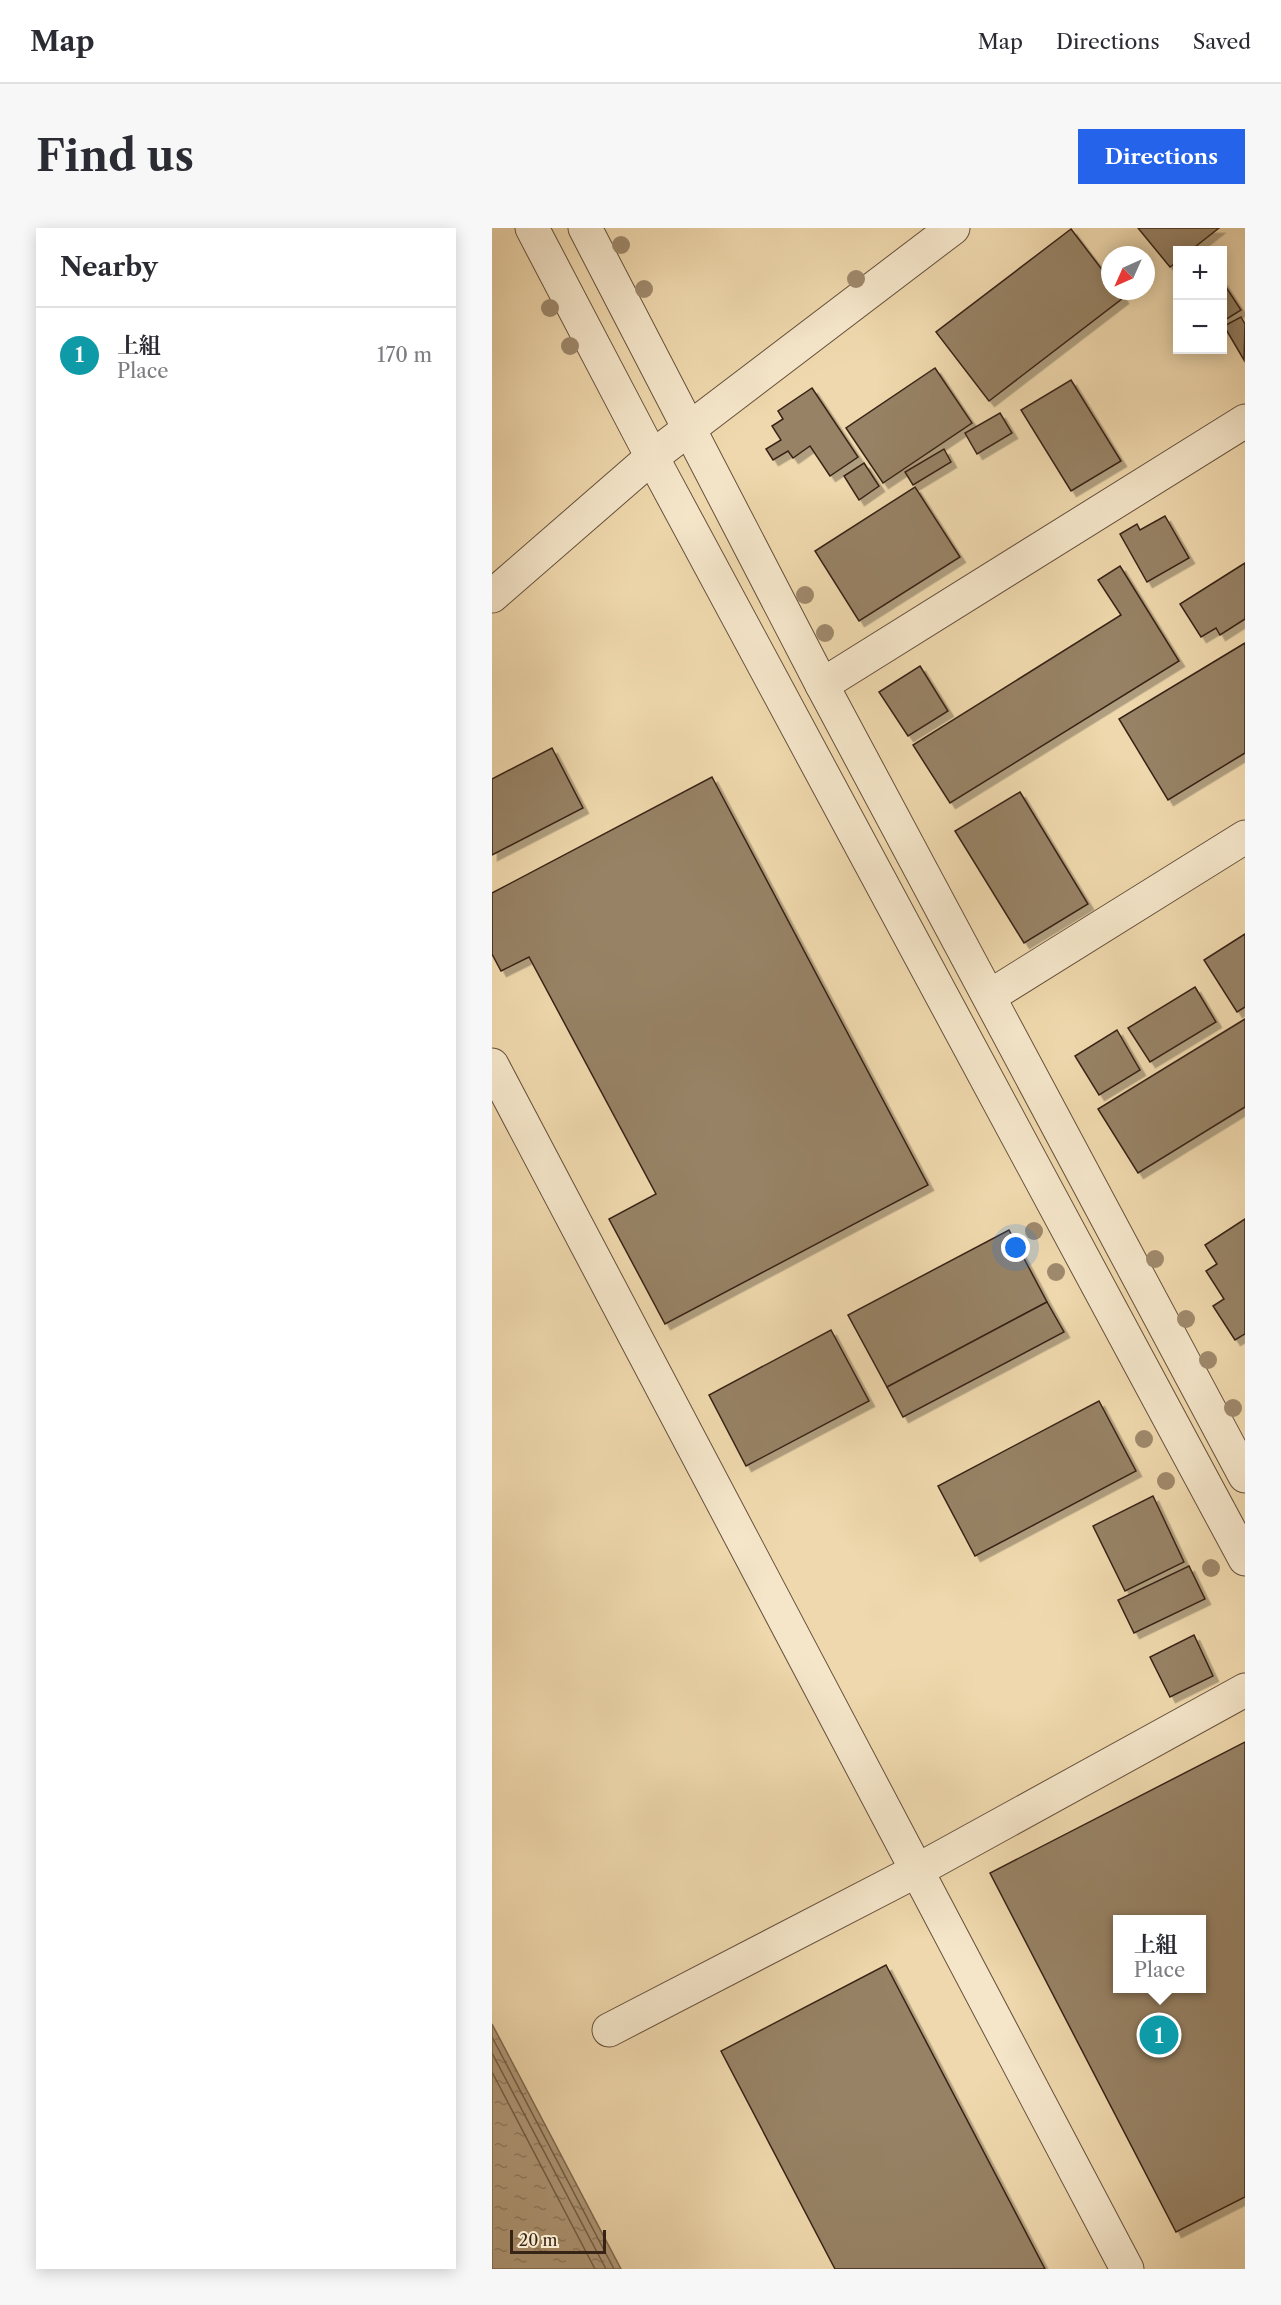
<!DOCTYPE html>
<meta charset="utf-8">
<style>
:root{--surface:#fff;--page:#f7f7f7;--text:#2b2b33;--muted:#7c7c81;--line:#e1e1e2;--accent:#2563eb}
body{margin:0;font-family:"Libre Caslon Text","Noto Serif JP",serif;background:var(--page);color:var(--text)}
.controls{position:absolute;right:18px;top:18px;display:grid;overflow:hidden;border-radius:0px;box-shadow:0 3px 15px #0003}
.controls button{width:54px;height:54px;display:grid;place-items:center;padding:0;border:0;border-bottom:2px solid var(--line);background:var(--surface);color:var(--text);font:30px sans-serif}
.compass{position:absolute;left:609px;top:18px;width:54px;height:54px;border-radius:50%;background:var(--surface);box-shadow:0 3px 15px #0003;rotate:225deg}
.scale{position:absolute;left:18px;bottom:15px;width:96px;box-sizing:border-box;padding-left:6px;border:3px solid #382417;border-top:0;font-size:16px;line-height:21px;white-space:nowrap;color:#382417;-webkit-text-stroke:4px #f5e6ca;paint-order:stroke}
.you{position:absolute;left:524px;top:1020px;width:21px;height:21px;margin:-15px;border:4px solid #fff;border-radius:50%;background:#1a73e8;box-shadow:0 0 0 9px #1a73e833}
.badge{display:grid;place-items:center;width:39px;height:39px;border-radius:50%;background:var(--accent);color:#fff;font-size:20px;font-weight:700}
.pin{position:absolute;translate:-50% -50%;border:3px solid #fff;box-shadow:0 2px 6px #0006}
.popup{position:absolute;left:621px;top:1687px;width:93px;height:78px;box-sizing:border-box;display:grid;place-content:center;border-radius:0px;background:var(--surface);filter:drop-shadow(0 2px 4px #0005);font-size:20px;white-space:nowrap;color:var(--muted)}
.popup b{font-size:22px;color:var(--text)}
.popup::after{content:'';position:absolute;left:50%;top:100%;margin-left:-12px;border:12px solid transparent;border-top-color:var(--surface)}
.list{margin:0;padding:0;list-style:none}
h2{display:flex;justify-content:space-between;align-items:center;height:78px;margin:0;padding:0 24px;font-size:26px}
h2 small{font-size:20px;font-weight:400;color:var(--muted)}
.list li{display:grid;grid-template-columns:39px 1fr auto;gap:18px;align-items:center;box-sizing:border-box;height:96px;padding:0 24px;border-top:2px solid var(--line)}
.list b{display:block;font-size:22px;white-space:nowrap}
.list p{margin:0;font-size:20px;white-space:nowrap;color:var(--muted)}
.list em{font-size:20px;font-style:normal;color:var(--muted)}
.map{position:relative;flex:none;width:753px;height:2041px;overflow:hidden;border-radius:0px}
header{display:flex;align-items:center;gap:36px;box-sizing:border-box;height:84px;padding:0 30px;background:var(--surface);border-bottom:2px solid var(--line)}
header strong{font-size:28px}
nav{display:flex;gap:33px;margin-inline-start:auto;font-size:21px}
.intro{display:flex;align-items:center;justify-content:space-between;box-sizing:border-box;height:144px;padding:0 36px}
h1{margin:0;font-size:42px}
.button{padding:15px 27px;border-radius:0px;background:var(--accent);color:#fff;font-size:21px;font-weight:700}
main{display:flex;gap:36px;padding:0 36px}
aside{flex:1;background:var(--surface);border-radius:0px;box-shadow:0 3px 15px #0003}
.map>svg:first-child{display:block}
.water{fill:url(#water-ripples);stroke:#816b52;stroke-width:1.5}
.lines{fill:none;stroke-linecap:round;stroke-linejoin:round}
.shore{stroke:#746048;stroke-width:1.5}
.building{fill:#978265;stroke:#382417;stroke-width:1.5;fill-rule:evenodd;filter:url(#shadow)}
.minor-casing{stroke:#66513c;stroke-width:35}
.minor{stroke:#f5e6ca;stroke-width:33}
.tree{fill:#9f896c}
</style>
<header>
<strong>Map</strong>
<nav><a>Map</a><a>Directions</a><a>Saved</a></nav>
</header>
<div class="intro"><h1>Find us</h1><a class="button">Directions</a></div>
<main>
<aside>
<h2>Nearby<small></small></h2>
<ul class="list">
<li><span class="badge" style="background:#0f9aa8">1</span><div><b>上組</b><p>Place</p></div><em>170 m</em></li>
</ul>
</aside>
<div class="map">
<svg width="753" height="2041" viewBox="0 0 753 2041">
<defs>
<pattern id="water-ripples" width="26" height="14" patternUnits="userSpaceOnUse" patternTransform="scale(1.5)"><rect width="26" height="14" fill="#b19b7a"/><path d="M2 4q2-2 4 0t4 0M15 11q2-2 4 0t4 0" fill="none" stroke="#917e63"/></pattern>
<filter id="shadow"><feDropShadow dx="5.5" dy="5.5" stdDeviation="0" flood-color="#0004"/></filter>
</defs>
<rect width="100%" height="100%" fill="#efd8ad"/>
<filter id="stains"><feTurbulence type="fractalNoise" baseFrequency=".00333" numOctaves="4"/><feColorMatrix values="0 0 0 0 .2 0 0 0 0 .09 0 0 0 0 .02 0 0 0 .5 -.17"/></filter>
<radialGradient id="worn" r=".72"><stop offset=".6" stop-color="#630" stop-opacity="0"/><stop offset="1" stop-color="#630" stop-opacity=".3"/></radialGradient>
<!-- water -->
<path class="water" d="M0,1796L129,2041H0Z"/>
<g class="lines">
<!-- shore -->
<g class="shore">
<path d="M0,1809L122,2041"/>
<path d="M0,1825L114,2041"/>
<path d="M0,1844L103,2041"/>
</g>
</g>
<!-- building -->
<g class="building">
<path d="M646,0H727L699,22H686V33L678,39Z"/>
<path d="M579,1L618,52V63H626L631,70L497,173L444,104Z"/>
<path d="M730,53L749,82L730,94Z"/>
<path d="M749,89L753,96L752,132L732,98Z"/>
<path d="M443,140L480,195L391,255L354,200Z"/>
<path d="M579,152L629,233L579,263L529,182Z"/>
<path d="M320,160L366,229L338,248L318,218L301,230L296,223L281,232L274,221L289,212L280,198L291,191L286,183Z"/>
<path d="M508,185L520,205L485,226L473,205Z"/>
<path d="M452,221L459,234L421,257L413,244Z"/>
<path d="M372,235L387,258L367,272L352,248Z"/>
<path d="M423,259L468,329L367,393L323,323Z"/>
<path d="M673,288L697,330L655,354L628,306L645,296L648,302Z"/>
<path d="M753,335V391L728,407L724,400L709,409L688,376Z"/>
<path d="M628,338L687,433L458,575L421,517L629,387L606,352Z"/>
<path d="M753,415V525L676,572L627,491Z"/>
<path d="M428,438L456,483L416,508L387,464Z"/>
<path d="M60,520L91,580L0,627V551Z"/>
<path d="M220,549L436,957L173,1096L117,991L164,966L37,729L9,743L0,726V665Z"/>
<path d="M528,564L596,676L532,715L463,603Z"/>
<path d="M753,706V779L745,784L712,732Z"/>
<path d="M703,759L724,794L658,834L636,800Z"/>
<path d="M753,791V879L646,945L606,881Z"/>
<path d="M625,802L648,842L607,867L583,828Z"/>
<path d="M753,991V1106L743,1112L721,1078L732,1071L714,1043L725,1036L713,1017Z"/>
<path d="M517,1002L555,1074L395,1159L356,1087Z"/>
<path d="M555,1074L572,1104L411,1189L395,1159Z"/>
<path d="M339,1102L377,1173L254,1238L217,1167Z"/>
<path d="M607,1173L644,1243L483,1328L446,1258Z"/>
<path d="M661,1268L692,1334L633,1363L601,1298Z"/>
<path d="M697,1338L713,1371L642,1405L626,1372Z"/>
<path d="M702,1407L721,1448L678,1469L658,1429Z"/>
<path d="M753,1514V1969L684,2004L498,1645ZM625,1692H709V1760H625Z"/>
<path d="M394,1737L553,2041H343L229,1823Z"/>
</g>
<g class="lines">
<!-- minor casing -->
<g class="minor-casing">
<g id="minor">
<path d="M40,0L160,229L753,1331"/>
<path d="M93,0L330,457L753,1248"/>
<path d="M0,368L160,229L461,0"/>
<path d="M330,457L753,193"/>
<path d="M498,768L753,609"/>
<path d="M0,837L635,2041"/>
<path d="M117,1802L424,1643L753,1462"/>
</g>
</g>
<!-- minor -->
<use href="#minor" class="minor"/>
</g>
<!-- trees -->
<g class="tree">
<circle cx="129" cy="17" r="9"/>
<circle cx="364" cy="51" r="9"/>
<circle cx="152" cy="61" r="9"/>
<circle cx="58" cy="80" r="9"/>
<circle cx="78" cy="118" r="9"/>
<circle cx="313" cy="367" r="9"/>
<circle cx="333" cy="405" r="9"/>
<circle cx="542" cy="1003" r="9"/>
<circle cx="663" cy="1031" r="9"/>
<circle cx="564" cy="1044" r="9"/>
<circle cx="694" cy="1091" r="9"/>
<circle cx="716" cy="1132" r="9"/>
<circle cx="741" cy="1180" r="9"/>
<circle cx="652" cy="1211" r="9"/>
<circle cx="674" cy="1253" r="9"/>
<circle cx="719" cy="1340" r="9"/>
</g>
<rect width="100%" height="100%" filter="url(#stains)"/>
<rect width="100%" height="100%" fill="url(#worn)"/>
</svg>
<div class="controls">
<button>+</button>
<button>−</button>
</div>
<svg class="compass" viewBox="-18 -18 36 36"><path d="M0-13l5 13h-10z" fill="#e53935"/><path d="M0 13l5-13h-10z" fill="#7c7c81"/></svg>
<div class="scale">20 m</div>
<div class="you"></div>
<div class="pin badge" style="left:667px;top:1807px;background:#0f9aa8">1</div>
<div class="popup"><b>上組</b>Place</div>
</div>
</main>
